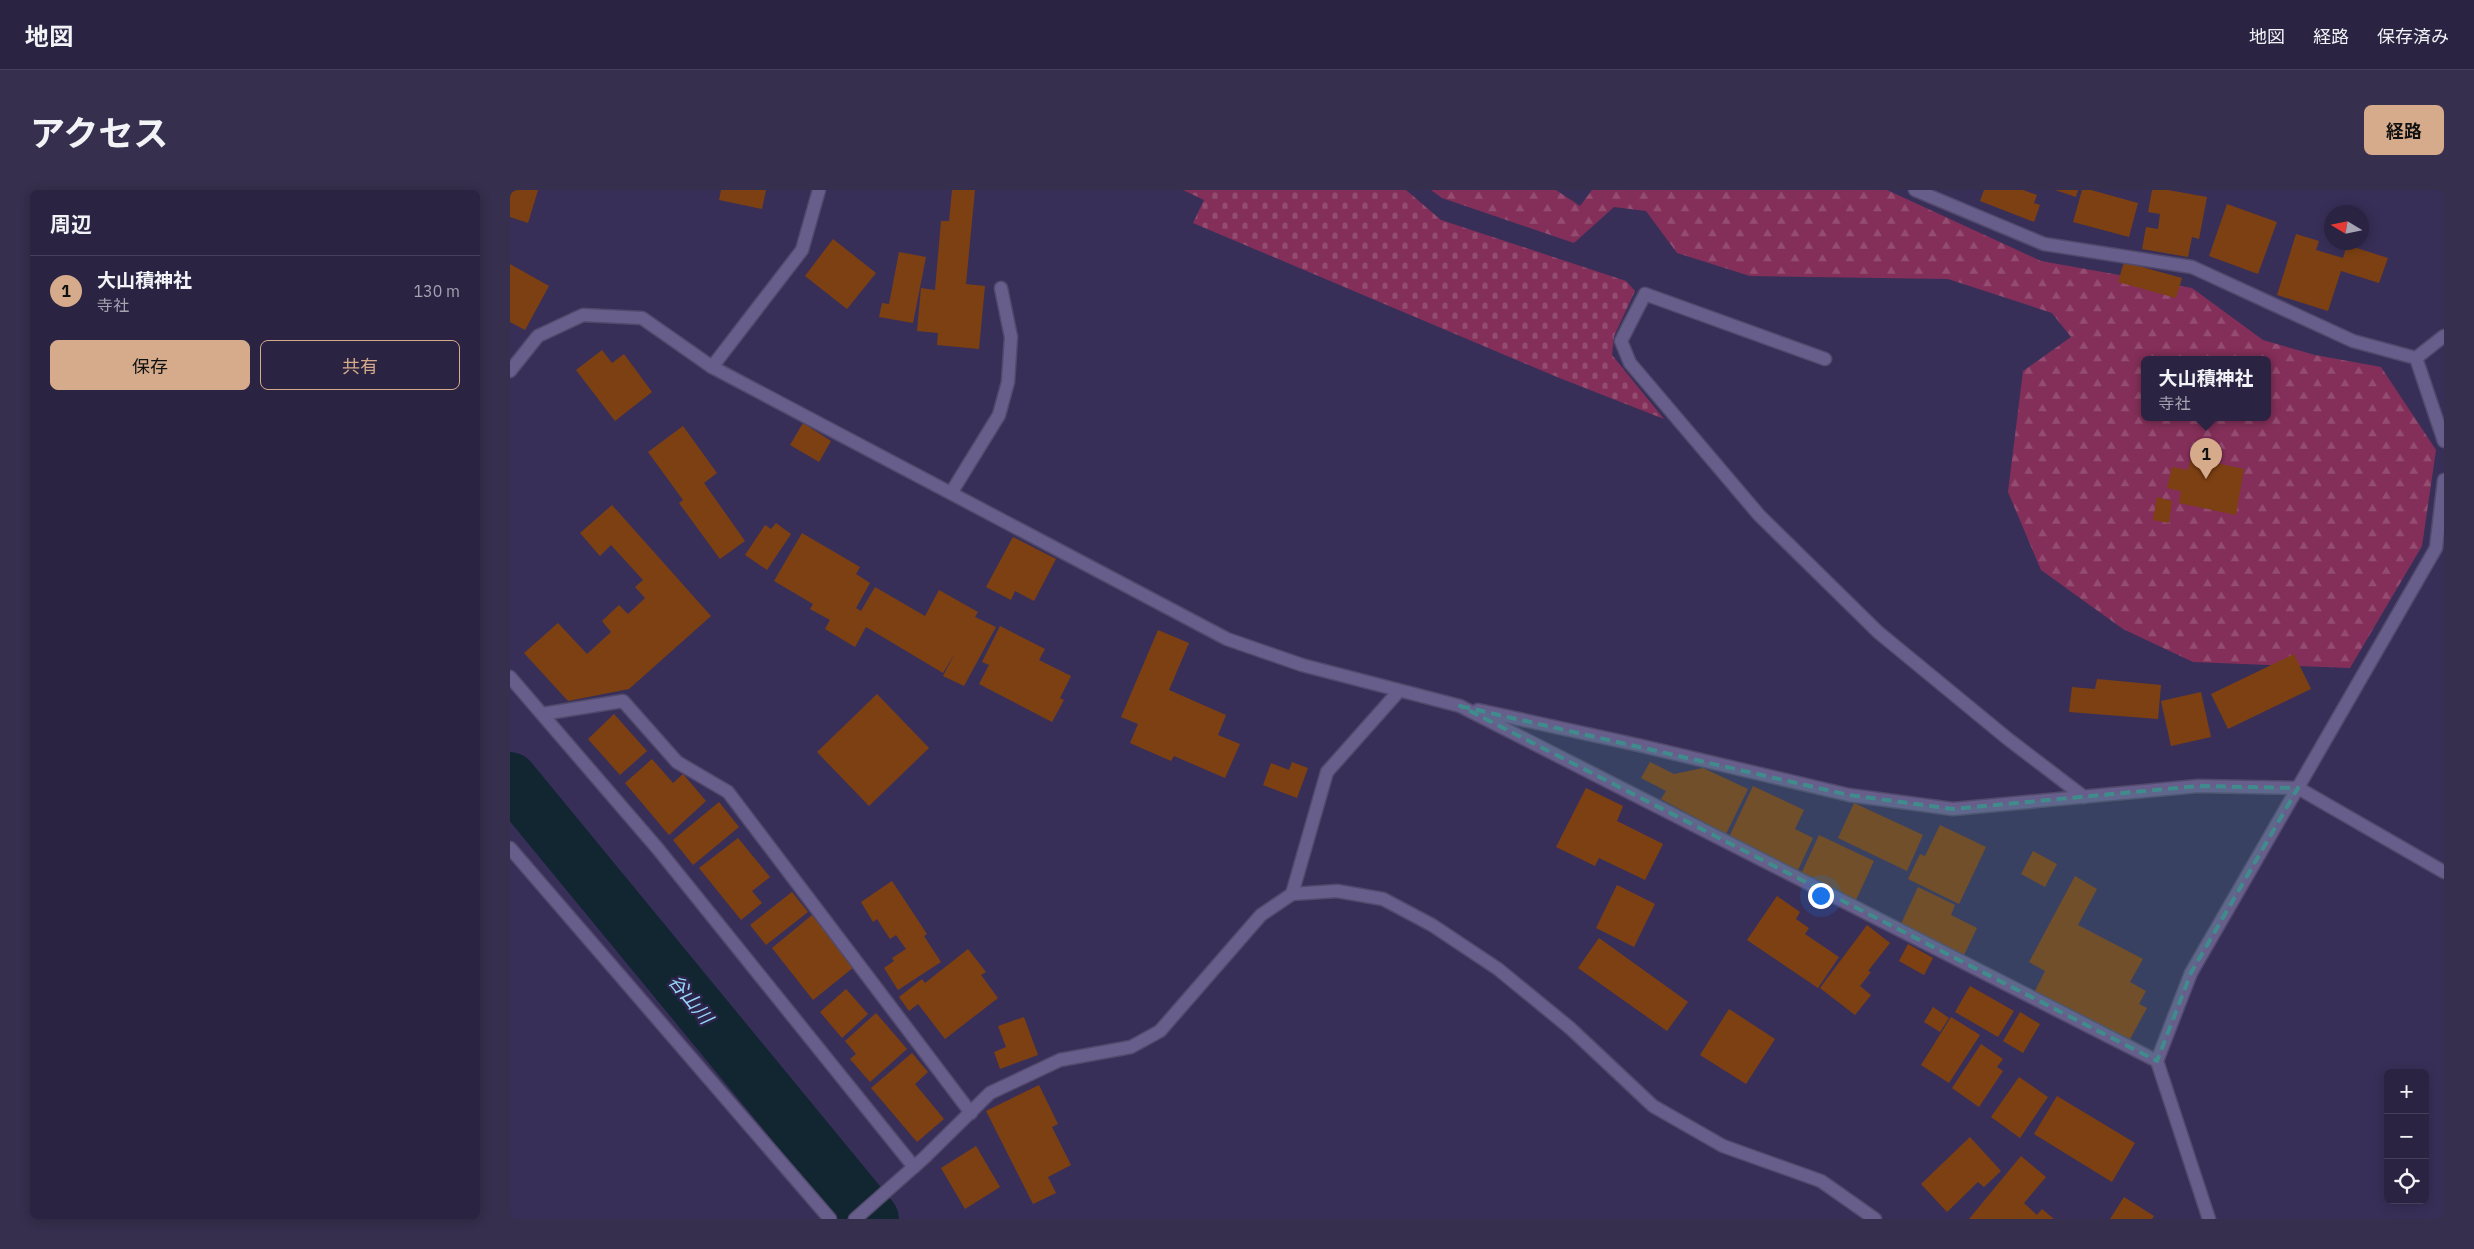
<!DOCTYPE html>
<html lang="ja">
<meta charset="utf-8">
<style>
:root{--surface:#2a2342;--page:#362f4d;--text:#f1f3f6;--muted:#a5a4b2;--line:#46405b;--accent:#d6ab8b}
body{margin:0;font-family:"IBM Plex Sans","Noto Sans JP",sans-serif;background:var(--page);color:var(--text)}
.controls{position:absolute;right:15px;bottom:15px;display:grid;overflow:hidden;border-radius:8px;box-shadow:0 2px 12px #0003}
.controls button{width:45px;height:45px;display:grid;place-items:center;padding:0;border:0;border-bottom:1px solid var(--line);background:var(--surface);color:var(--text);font:25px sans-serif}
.compass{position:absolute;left:1814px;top:15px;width:45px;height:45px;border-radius:50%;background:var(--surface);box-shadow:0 2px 12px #0003;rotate:280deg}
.you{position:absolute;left:1310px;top:705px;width:18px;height:18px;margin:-12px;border:4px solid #fff;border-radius:50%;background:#1a73e8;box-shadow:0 0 0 8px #1a73e833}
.badge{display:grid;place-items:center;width:32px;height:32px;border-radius:50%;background:var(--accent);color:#111;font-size:16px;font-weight:700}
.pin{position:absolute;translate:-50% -41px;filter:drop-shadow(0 1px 2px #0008)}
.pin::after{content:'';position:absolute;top:26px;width:18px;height:15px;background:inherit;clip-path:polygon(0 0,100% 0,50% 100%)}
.popup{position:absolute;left:1631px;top:166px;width:130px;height:65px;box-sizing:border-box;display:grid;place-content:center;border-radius:8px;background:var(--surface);filter:drop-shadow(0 1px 4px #0005);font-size:16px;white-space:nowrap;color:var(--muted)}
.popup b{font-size:19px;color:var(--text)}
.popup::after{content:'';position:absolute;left:50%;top:100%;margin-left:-10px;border:10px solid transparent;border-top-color:var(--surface)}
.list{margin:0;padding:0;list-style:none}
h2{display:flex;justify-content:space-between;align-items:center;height:65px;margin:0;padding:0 20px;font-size:21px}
h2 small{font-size:16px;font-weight:400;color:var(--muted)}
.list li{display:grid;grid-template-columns:32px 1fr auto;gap:15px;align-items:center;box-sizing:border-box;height:70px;padding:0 20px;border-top:1px solid var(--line)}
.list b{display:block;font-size:19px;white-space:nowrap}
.list p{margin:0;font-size:16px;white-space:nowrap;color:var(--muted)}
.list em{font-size:16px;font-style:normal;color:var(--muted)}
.actions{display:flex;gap:10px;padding:15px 20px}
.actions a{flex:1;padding:11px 0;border:1px solid var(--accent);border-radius:8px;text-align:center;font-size:18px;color:var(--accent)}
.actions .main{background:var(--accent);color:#111}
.icon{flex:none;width:28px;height:28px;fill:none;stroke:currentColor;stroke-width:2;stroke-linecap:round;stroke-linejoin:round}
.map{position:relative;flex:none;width:1934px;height:1029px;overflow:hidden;border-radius:8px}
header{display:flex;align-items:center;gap:30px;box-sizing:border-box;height:70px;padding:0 25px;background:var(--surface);border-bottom:1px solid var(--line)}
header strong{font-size:24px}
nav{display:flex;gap:28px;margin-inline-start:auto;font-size:18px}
.intro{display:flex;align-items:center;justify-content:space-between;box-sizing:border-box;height:120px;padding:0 30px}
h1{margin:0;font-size:35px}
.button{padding:12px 22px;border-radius:8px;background:var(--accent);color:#111;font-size:18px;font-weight:700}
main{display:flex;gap:30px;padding:0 30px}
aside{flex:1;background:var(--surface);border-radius:8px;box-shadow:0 2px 12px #0003}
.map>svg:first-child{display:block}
.forest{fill:url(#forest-firs);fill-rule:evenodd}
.cemetery{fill:url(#cemetery-stones)}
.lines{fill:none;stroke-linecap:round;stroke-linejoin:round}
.river{stroke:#112631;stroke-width:54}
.building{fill:#7d4012}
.street-casing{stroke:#524a6c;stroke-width:15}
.street{stroke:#675e8c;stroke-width:12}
.marked{fill:#408c8c;fill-opacity:0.2;stroke:#408c8c;stroke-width:4;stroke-dasharray:10 6;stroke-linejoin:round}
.labels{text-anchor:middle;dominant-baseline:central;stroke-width:5;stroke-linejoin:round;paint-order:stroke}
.water-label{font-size:19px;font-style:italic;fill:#97d6f8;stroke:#2e254d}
</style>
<header>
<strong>地図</strong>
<nav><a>地図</a><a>経路</a><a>保存済み</a></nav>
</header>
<div class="intro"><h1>アクセス</h1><a class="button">経路</a></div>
<main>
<aside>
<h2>周辺<small></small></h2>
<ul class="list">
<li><span class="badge">1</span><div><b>大山積神社</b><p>寺社</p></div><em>130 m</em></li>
</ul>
<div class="actions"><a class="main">保存</a><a>共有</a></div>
</aside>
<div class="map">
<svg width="1934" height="1029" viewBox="0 0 1934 1029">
<defs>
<pattern id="forest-firs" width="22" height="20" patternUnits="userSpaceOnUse" patternTransform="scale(1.25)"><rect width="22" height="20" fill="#842f59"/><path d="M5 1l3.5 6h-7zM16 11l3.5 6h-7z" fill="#944c71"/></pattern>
<pattern id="cemetery-stones" width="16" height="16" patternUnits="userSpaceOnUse" patternTransform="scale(1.25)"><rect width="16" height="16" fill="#842f59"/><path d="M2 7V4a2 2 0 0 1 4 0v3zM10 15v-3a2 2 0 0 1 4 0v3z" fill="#944c71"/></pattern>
</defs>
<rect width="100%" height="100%" fill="#382f58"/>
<!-- forest -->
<path class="forest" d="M921,0H1046L1070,16L1082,0H1377L1531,71L1682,98L1753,150L1805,165L1871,177L1926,260L1912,356L1840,478L1683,472L1613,439L1531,380L1498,302L1513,181L1561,147L1542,123L1438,89L1240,86L1167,63L1136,21L1104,17L1064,53L932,8ZM1635,170H1757V228H1635Z"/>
<!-- cemetery -->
<path class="cemetery" d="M673,0H896L931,30L1116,91L1125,101L1104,146L1102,165L1154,229L1047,187L683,33L694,10Z"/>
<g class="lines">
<!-- river -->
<path class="river" d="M0,589L362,1029"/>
</g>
<!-- building -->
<g class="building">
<path d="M0,0H28L18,33L0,27Z"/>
<path d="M211,0H256L252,19L209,10Z"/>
<path d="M442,0H465L456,94L475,96L469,159L427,155L428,143L407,141L411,98L425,100L431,31H439Z"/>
<path d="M1474,0H1513L1527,5L1524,13L1530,15L1524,32L1470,11Z"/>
<path d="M1545,0H1568L1566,7Z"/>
<path d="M1572,0H1581L1628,13L1619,47L1563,32Z"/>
<path d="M1642,0H1658L1697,7L1689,49L1682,47L1678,67L1632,59L1636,37L1648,39L1650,24L1638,22Z"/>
<path d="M1717,14L1767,32L1748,84L1699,66Z"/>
<path d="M1786,44L1809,51L1806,60L1833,68L1837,55L1878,68L1869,93L1831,81L1818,121L1767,105Z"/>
<path d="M323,49L366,83L337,119L295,86Z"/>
<path d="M389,62L416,67L403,133L369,127L372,113L379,114Z"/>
<path d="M1614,72L1672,88L1666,108L1608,92Z"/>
<path d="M0,74L39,96L15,140L0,132Z"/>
<path d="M92,160L102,173L114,164L142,202L105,231L66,180Z"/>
<path d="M293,233L321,251L309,272L280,255Z"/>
<path d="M173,236L207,283L194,293L235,351L210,369L169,313L173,310L138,262Z"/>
<path d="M1681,268L1734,279L1726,325L1669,313L1671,301L1657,298L1662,277L1678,280Z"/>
<path d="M1647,307L1662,311L1659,333L1643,330Z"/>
<path d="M102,315L201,426L119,499L58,511L14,463L48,433L77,464L101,442L92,431L109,415L118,424L135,408L125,397L133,390L101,355L90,366L70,343Z"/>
<path d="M266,333L281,344L257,380L235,365L255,335L261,339Z"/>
<path d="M292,343L350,377L346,384L360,393L346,418L351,421L365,397L415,426L429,400L468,422L465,427L486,437L454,496L433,486L445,463L433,483L356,437L345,457L315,439L320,430L300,419L303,414L264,391Z"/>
<path d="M503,347L546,369L524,411L505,401L501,410L476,397Z"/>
<path d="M490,436L535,459L529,470L561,486L550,508L554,510L542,532L469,494L479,475L472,472Z"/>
<path d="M648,440L679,453L659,500L716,525L708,545L730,554L715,588L664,566L661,571L620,553L628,534L611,527Z"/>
<path d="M1784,464L1801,499L1718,539L1701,504Z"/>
<path d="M1587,489L1651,495L1648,529L1559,522L1562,497L1585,499Z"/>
<path d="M1691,502L1701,547L1661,556L1651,511Z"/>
<path d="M367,504L419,558L359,616L307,562Z"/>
<path d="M104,524L137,561L110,585L78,549Z"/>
<path d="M142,569L163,593L173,584L196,611L159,645L115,593Z"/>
<path d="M782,572L798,578L787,608L753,595L761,573L779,580Z"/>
<path d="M1140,572L1164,584L1193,578L1238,599L1216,644L1151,609L1156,601L1131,588Z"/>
<path d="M1243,596L1294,620L1285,639L1303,648L1288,680L1219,647Z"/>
<path d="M1076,598L1113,616L1107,631L1153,654L1135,690L1089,668L1085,676L1046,657Z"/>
<path d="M209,612L229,637L183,675L163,650Z"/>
<path d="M1344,613L1413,645L1397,681L1328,648Z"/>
<path d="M1430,635L1476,657L1449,714L1398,689L1410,664L1415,666Z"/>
<path d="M1309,645L1364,671L1346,710L1291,684Z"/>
<path d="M228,648L260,687L242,701L252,713L231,730L189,678Z"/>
<path d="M1523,661L1547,674L1535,697L1511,684Z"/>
<path d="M1565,686L1587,699L1568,735L1633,769L1620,792L1636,801L1629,814L1637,818L1619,851L1525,801L1535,781L1519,772Z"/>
<path d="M382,691L417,744L414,746L431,772L388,800L374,778L384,771L382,768L396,759L386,745L380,749L367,729L363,732L351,712Z"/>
<path d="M1107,695L1145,714L1124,757L1086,738Z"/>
<path d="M1408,697L1445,715L1441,725L1467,738L1454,765L1391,734Z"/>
<path d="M282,702L298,722L256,755L240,735Z"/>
<path d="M1267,706L1290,722L1286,729L1299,738L1295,744L1329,767L1308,798L1237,750Z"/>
<path d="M302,725L344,777L303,810L262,758Z"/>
<path d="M1357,735L1380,753L1358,781L1361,782L1350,796L1361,805L1345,825L1310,798Z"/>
<path d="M1089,748L1178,812L1157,841L1068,778Z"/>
<path d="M1398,754L1423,768L1414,785L1389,771Z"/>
<path d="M458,759L476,782L471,785L488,808L435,849L408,814L399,821L389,807L412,789L415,793Z"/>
<path d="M1460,796L1504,821L1488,847L1445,822Z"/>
<path d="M336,799L358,824L332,848L310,822Z"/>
<path d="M1423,817L1439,828L1430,842L1414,832Z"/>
<path d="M1219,819L1265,849L1236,894L1190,865Z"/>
<path d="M1510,822L1530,834L1513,863L1493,851Z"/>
<path d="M366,823L397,859L360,892L340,869L346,864L335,851Z"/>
<path d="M514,827L528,865L490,879L484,862L496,857L488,836Z"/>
<path d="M1441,827L1470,845L1439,893L1411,875Z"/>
<path d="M1471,854L1493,869L1487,877L1493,881L1469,917L1442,898Z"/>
<path d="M402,863L418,882L405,894L434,929L407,952L361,898Z"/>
<path d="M1509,887L1538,907L1510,948L1481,927Z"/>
<path d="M529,895L548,934L542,937L561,975L538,987L546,1003L523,1014L476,921Z"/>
<path d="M1547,906L1625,953L1602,992L1524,944Z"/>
<path d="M1460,947L1491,981L1474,997L1468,992L1437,1022L1411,994Z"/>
<path d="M466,956L490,997L455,1019L431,978Z"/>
<path d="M1511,966L1536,987L1514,1013L1527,1025L1532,1019L1544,1029H1459Z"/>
<path d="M1614,1007L1644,1026L1642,1029H1600Z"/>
</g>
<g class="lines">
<!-- street casing -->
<g class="street-casing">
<g id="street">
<path d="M1405,0L1534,54L1682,77L1843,151L1906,168"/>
<path d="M1906,168L1934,251"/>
<path d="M1906,168L1934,146"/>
<path d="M1315,169L1135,104L1111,151L1120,173L1249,325L1368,442L1498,549L1574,607"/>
<path d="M202,177L292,60L309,0"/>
<path d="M0,181L28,146L73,125L132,128L202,177L717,449L792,475L950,516L1647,871"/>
<path d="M441,303L489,225L498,192L501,147L491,98"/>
<path d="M0,487L148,659L404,977"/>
<path d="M968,520L1128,555L1339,605L1443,619L1688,596L1788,598L1934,682"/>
<path d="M32,524L113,511L167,572L218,602L461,923"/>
<path d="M0,658L320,1029"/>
<path d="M782,704L827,701L873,709L922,735L988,779L1060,838L1143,916L1213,956L1311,991L1365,1029"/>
<path d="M345,1029L414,968L480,903L550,870L621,857L650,841L751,725L782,704L817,582L889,501"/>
<path d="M1699,1029L1647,871L1681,783L1926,358L1934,290"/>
</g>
</g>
<!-- street -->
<use href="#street" class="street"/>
</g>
<!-- marked area -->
<path class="marked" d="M950,516L1339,605L1443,619L1688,596L1788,598L1681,783L1647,871Z"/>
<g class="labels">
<!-- water labels -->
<g class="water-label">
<text transform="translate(181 809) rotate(51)">谷山川</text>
</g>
</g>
</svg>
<div class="controls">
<button>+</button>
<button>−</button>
<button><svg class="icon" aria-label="locate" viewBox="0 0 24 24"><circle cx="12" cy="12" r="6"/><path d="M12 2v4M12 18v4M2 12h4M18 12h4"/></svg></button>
</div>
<svg class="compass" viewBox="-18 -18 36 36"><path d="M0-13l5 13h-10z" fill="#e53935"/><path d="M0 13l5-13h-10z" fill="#a5a4b2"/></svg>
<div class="you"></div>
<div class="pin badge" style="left:1696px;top:289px">1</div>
<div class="popup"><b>大山積神社</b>寺社</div>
</div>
</main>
